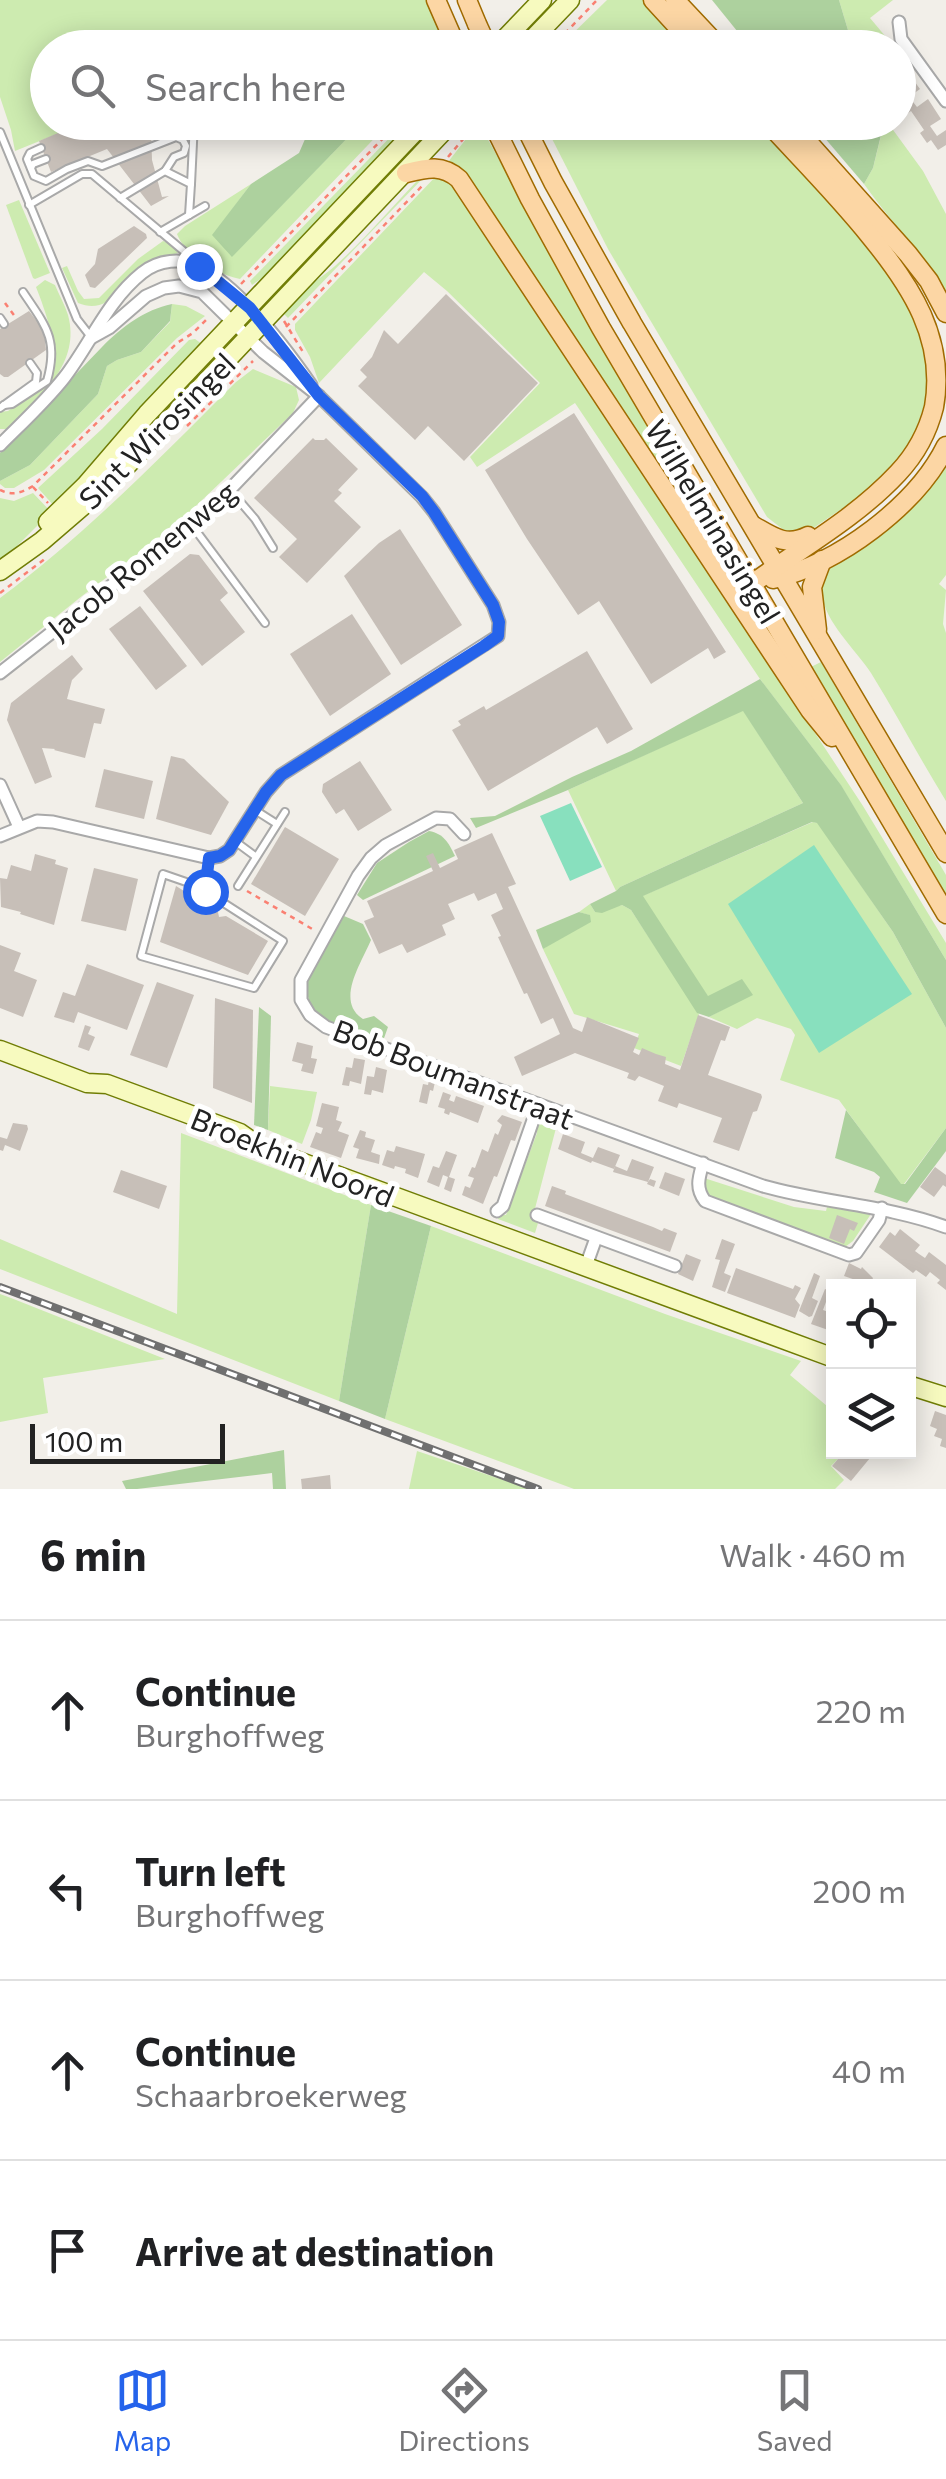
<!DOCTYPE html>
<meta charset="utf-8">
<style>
:root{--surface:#fff;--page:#f6f6f6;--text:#202124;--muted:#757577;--line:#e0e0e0;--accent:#2563eb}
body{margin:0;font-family:Commissioner,sans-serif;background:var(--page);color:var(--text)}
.controls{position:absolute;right:30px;bottom:30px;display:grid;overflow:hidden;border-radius:0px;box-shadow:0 5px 25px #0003}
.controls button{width:90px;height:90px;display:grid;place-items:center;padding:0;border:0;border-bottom:2px solid var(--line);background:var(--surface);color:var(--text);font:50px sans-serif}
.scale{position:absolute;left:30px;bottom:25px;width:195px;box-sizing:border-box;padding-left:10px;border:5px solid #222;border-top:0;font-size:28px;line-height:35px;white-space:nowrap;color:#222;-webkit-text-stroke:8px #fff;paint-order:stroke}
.stop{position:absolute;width:30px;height:30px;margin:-22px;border:8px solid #2563eb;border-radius:50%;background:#fff}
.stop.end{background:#2563eb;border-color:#fff;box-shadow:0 2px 10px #0008}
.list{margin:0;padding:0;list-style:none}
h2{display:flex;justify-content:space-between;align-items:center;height:130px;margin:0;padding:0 40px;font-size:42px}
h2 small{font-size:32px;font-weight:400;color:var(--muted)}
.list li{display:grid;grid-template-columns:65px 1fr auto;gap:30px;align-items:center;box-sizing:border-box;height:180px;padding:0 40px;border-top:2px solid var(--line)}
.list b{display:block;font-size:38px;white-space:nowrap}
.list p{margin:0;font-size:32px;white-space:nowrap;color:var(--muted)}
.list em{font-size:32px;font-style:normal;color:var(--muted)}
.icon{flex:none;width:55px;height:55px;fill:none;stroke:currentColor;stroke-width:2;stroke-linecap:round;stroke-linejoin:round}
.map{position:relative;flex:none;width:946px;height:1489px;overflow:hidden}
.search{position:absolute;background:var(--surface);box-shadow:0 5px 25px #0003;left:30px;right:30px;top:30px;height:110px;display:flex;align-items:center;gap:25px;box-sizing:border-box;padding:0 35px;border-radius:55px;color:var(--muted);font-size:38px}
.sheet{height:850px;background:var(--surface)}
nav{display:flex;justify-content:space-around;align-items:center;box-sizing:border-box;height:140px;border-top:2px solid var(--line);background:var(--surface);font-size:28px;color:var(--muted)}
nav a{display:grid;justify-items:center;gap:5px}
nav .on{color:var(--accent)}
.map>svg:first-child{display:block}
.grass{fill:#cdebb0}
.forest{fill:#add19e}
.pitch{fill:#88e0be}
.building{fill:#c7bfb8}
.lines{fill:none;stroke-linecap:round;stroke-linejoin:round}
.lane-casing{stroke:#a9a9a9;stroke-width:10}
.street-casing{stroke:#a9a9a9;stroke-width:15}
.secondary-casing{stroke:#707d05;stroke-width:21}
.primary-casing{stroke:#a06b00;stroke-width:21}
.path{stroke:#fa8072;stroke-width:2.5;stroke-dasharray:5 5;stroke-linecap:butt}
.lane{stroke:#fff;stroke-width:6}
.street{stroke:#fff;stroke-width:11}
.secondary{stroke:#f7fabf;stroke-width:18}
.primary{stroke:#fcd6a4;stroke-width:18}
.rail-casing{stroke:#707070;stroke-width:8}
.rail{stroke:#fff;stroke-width:4;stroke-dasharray:11;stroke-linecap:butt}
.primary-bridge-casing{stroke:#a06b00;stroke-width:21;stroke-linecap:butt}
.primary-bridge{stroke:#fcd6a4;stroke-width:18}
.route{stroke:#2563eb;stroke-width:12}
.labels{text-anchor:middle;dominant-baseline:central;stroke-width:10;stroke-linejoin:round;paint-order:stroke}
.street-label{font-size:30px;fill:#222;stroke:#fff}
</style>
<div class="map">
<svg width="946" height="1489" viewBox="0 0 946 1489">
<rect width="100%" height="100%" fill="#f2efe9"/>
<!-- grass -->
<g class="grass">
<path d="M0,0H426L445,47H312L303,30L276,47L48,48V122L84,123L15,151L11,130L0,97Z"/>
<path d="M607,0H646L691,48H558Z"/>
<path d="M839,0H893L870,18L891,43L885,47H853Z"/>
<path d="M362,123H389L240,279C217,274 186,257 177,234L185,226L251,184L213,235L232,256Z"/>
<path d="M404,123H414L265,276L252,285L250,281Z"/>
<path d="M544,123H761L852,222L915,314L927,343L929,391L913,438L897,462L868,491L809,531H785L767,517L608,249Z"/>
<path d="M876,123H888L923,171L946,214V295C924,255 891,222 864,184L873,168L882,132Z"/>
<path d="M481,127L610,361L813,703L459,170L448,162L466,139Z"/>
<path d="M439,173L450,178L863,806L946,943V960L840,784L760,679L575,403L477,467L470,457L540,383L447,291L424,272L319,383L310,357L295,330V324Z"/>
<path d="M425,176L288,318L284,314C294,293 318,281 335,266C364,240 390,209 417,181Z"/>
<path d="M19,200L50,273L35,279L33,278L6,205Z"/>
<path d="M163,241L170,243L178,253C164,257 153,256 142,267C122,284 109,316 78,303L62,268L67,266L78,291L84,299L99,298L138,259Z"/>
<path d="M45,280L55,285C59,295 65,305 68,315C81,363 41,395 12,426L8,429H0V412L8,411C20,402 39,394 49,383C65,363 44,307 36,287Z"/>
<path d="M172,304L186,306L205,316L177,338L44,470L14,488H5L0,484V481L30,465L98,394L107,366L117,360L141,352L170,322Z"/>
<path d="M195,339L202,344L55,507L38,488L102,429L189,340Z"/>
<path d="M253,369L296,387L299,400L293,413L175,526L82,596L0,662V598C86,534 160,458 236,382Z"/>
<path d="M946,458V575L939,584L946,590L943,624L946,633V801C920,759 897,715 871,673C856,650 824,621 822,594C822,580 829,569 836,558Z"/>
<path d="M33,493L51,512L15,548L0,559V498L14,501Z"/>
<path d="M821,662L946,875V901L809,668Z"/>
<path d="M743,710L803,803L620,887L616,891L568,790Z"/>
<path d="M813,822L818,823L893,932L946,1028V1128L904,1184H900L839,1100L780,1080L795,1035L791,1029L757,1018L737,1029L709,1017L752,994L708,997L642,896Z"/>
<path d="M590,904L595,912L622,905L631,910L699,1014L681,1066L634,1048L639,1034L574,1014L543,949L589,915L579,912Z"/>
<path d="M270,1086L317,1092L311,1120L302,1144L268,1130Z"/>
<path d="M537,1117L552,1122L556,1128L532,1220L538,1223L535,1233L498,1219L499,1214L506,1215L537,1133L534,1126Z"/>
<path d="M181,1133L371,1205L339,1401L0,1269V1239L177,1314Z"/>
<path d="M704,1178L794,1207L826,1211L827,1207L871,1214L853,1241L845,1247L711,1198L705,1191Z"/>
<path d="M431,1226L665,1314L801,1361L790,1375L833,1411L834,1452H845L831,1466L844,1480L835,1489H574L385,1419Z"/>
<path d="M0,1294L11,1298L165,1359L43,1378L48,1413L0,1422Z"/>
<path d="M417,1451L530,1489H409Z"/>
</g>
<!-- forest -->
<g class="forest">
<path d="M712,0H839L853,47H750Z"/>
<path d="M312,123H362L232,257L212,235L251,184L299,153Z"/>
<path d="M812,123H876L882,131L873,168L864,184Z"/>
<path d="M172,304L170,321L141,352L117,360L107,366L98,394L30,465L0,481V453L102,347C123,326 144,310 172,304Z"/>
<path d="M760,679L841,785L946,960V1028L893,932L817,823L812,822L643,896L708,996L742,979L753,995L709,1017L697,1013L631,910L622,905L602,913L595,912L590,904L616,891L620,887L803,803L743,711L568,790L476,828L470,818L495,816L572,777L631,751Z"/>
<path d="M429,831C444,834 448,842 455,856L363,900L357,895L377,863L409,842Z"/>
<path d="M579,912L590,915L591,922L543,949L536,930Z"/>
<path d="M344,916L363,924L371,940C361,964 335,1001 363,1019L374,1016L388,1027L383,1041C363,1034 334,1028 318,1013C288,988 329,940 344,916Z"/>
<path d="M259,1007L271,1016L268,1130L254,1125Z"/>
<path d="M846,1110L901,1184H905L946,1128V1151L907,1203L874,1192L880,1177L874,1172L835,1158Z"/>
<path d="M371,1205L431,1226L385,1419L339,1401Z"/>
<path d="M284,1450L286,1489H273L272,1473L137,1489H126L122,1481Z"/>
</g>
<!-- pitch -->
<g class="pitch">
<path d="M571,803L602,867L570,881L540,816Z"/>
<path d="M814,845L912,994L819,1053L728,904Z"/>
</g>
<!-- building -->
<g class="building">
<path d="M906,70L920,89L909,97L917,107L928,99L941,119L930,126L937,136L946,130V145L938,150L931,140L927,143L920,133L924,130L911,111L907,114L900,104L904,101L899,94V76Z"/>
<path d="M84,122H172L151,131L152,160L162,197L169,196L151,206L107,149L51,172L39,141Z"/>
<path d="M134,226L146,234L147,238L95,288L90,287L85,275L95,264L98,249Z"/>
<path d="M446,294L538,383L464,461L428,426L415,440L358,386L367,377L360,370L372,357L384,330L398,344Z"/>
<path d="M29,311L44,330L46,350L8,377H4L0,374V329Z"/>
<path d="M574,413L726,652L714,659L708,648L651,684L599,601L578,615L527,539L485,470Z"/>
<path d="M313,438L315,440H324L326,438L358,469L338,490L342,493L334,501L361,527L307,583L279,557L297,539L254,498Z"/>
<path d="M400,529L462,625L401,665L344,576L379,543Z"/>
<path d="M190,554L199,555L228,593L220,600L245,632L202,666L143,591Z"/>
<path d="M140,606L187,666L156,690L109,629Z"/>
<path d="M352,614L391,674L330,716L290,654Z"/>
<path d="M587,651L633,729L607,744L597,727L488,791L452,730L461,725L458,721L484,706L486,710Z"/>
<path d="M72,655L83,669L72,680L67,699L105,709L101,724L94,723L85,758L54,750L55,749L42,748L52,777L35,784L7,720L11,703Z"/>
<path d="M171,756L184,759L229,802L211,835L156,819Z"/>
<path d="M360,761L392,810L358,831L344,809L336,814L322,792L323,784Z"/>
<path d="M104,769L153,781L144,819L95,807Z"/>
<path d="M285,827L339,859L305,916L251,884Z"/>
<path d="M492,833L516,884L508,887L573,1028L582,1032L587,1017L639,1038L633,1052L639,1055L642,1048L656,1054L666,1057L665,1064L680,1070L698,1015L730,1027L725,1041L721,1040L708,1075L761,1094L762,1097L757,1111L753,1112L739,1151L713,1142L722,1118L679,1103L677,1108L658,1101L664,1086L639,1076L635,1081L627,1078L629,1073L575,1053L522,1076L514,1057L560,1034L553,1018L541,1024L527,993L524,994L498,937L501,936L491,915L503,909L496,893L478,901L474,893L448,904L455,919L442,925L446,935L407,953L402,944L379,954L364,921L374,917L367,901L433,871L426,856L433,853L440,868L458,859L454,850Z"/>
<path d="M35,854L56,860L55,864L68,868L54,925L20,914L21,912L1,907L0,878L7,879L11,865L31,871Z"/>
<path d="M94,868L138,879L126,931L81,921Z"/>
<path d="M176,886L218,912L219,917L226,916L268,941L248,975L160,942Z"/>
<path d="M0,945L21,953L14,971L37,980L23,1017L0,1008Z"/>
<path d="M87,964L144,985L127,1030L78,1012L74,1023L54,1017L63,992L75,996Z"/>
<path d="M157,982L194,995L167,1068L130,1055Z"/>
<path d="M215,998L253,1010L252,1103L213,1088Z"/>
<path d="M85,1025L91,1027L88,1034L95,1037L89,1051L78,1047Z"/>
<path d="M297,1042L313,1046L311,1058L317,1059L313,1074L301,1071L303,1064L292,1061Z"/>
<path d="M354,1058L365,1060L361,1084L350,1081L349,1086L342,1085L346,1067L352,1068Z"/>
<path d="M376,1067L387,1070L383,1093L372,1090L371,1095L364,1094L367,1076L374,1077Z"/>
<path d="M429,1080L435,1082L433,1091L430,1090L427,1104L419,1102L423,1084L428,1085Z"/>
<path d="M443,1092L451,1095L449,1100L454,1102L456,1096L484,1106L478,1123L450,1112L449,1115L444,1113L445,1109L438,1107Z"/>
<path d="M322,1103L339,1107L336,1120L342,1122L338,1131L349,1135L341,1158L310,1147L316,1132L321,1134L323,1128L316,1126Z"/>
<path d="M502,1115L522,1122L515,1141L511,1140L497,1177L494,1176L483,1204L462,1195L465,1186L470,1188L474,1178L468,1176L472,1167L475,1168L482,1149L488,1152L495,1133L498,1135L502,1125L497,1121Z"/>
<path d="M13,1123L27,1125L28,1129L20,1151L5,1145L3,1151L0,1150V1137L7,1139Z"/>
<path d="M360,1130L366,1132L365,1137L375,1140L371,1152L380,1155L379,1164L356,1158L359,1149L353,1147Z"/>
<path d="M563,1134L585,1142L581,1153L593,1158L592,1160L598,1147L620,1155L614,1169L592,1161L591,1163L558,1149Z"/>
<path d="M396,1146L425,1154L418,1178L405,1173L406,1169L395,1166L394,1169L382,1165L387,1150L394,1152Z"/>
<path d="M446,1151L457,1155L449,1177L455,1179L451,1192L444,1189L448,1177L443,1175L439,1187L427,1182L433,1166L439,1168Z"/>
<path d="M632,1159L654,1167L648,1182L650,1179L656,1181L654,1187L647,1184L648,1182L613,1172L615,1166L627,1171Z"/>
<path d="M935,1167L946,1175V1187L943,1185L934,1197L920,1187Z"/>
<path d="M121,1170L167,1186L159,1209L113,1192Z"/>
<path d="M665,1172L685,1179L679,1196L659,1188Z"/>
<path d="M552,1186L566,1191L565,1194L653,1227L662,1231L664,1228L677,1233L670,1252L545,1206Z"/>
<path d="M837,1215L858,1223L854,1231L850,1229L844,1244L829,1238Z"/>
<path d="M900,1229L920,1245L915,1251L919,1254L925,1258L929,1252L946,1265V1290L937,1283L940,1280L930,1272L926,1277L916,1270L913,1273L879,1247L890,1232L895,1236Z"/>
<path d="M722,1239L735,1244L724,1273L731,1276L725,1292L712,1287L720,1260L715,1259Z"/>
<path d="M686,1254L701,1260L693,1281L678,1274Z"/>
<path d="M849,1263L861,1269L862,1267L873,1278L870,1285L844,1276Z"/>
<path d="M736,1268L793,1289L795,1285L801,1288L795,1299L800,1305L795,1318L727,1293Z"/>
<path d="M814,1273L820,1276L812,1298L818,1301L812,1316L809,1317L799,1311Z"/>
<path d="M825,1289L830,1291L823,1310L834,1314V1332L811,1324Z"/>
<path d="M935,1411L946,1415V1448L940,1446L942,1439L934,1436L937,1429L930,1426Z"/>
<path d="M844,1452H863L870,1458L851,1481L832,1466Z"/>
<path d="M330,1475L331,1489H302L301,1479Z"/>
</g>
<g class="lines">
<!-- lane casing -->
<g class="lane-casing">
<g id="lane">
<path d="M0,132L77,319L91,337"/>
<path d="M41,148L30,153L27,159L34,176L46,181L67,169L88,161L102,166L176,137L183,140L186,146L184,153L174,157L165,171L120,198"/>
<path d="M31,168L33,164L46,159"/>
<path d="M165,171L191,184L189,215"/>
<path d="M191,184L194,122"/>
<path d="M29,205L82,174H92L186,253L191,263"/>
<path d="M160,232L205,206"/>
<path d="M0,318L4,324"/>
<path d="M4,405L12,404L47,381C59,339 45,325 23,292"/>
<path d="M0,408L36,382L37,373L30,363"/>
<path d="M231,491L255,519L273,548"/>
<path d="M191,524L265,623"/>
<path d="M255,810L277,824"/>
<path d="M236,842L255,856"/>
<path d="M238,886L285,812"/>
<path d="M205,891L283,941L254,988L141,956L163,874L192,884L205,891L209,859"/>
</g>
</g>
<!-- street casing -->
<g class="street-casing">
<g id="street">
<path d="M899,22L901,39L946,101"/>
<path d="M0,445C22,423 45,402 64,378C91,343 107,301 142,273C158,260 182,257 200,267C242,290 284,346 311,385"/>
<path d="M0,673L218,502L319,396"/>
<path d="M0,785L19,827"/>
<path d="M464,834L450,819L436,818L386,845L371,858L358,876L301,980V1000L310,1015L326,1027L763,1186C823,1203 886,1205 946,1227"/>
<path d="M0,836L37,821L53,822L209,858L220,856L229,850L266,792L281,775L498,636L499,622L493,605L434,512L422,497L319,396L263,352L202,292L179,286L164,288L146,296L109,328L91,338"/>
<path d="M703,1163C699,1177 695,1188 705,1201L849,1255L856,1253L879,1220L882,1208"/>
<path d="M497,1211L503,1206L538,1106"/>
<path d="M537,1215L675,1266"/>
<path d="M586,1266L596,1238"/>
</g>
</g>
<!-- secondary casing -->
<g class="secondary-casing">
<g id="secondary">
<path d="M496,48L542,0"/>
<path d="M524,48L570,0"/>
<path d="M48,522L85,486L147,414L424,122"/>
<path d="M0,571L42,541L114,479L452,122"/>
<path d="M0,1050L87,1083L107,1084L240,1133L260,1147L834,1358"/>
<path d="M908,1385L946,1397"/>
</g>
</g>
<!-- primary casing -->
<g class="primary-casing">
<g id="primary">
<path d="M436,0L457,48"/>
<path d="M467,0L477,24"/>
<path d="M653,0L697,48"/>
<path d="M675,0L720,48"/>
<path d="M492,122L530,199L601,328L946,914"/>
<path d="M523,122L553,182L632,323L946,853"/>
<path d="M790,122L908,254L929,281L946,313"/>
<path d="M406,173C427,168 442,164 459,179L810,710L832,737"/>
<path d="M754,526C773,537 786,547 808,536"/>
<path d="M773,579C837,565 917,505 946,446"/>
<path d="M752,584C801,548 855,519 898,473C915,455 928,431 934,407C946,339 911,286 870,236C838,196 802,160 767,122"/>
<path d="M817,630L812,587L822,560"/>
</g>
</g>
<!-- path -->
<g class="path">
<path d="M551,48L597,0"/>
<path d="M448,157L475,125"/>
<path d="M241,284L399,122"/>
<path d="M5,303L16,318"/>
<path d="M284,321L303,352"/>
<path d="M286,327L423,185"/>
<path d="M187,426L253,361"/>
<path d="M33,487L48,503"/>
<path d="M0,490C13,496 21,493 33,486L177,343L193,333L208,318"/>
<path d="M0,593L46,558"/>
<path d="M247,891L314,930"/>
</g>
<!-- lane -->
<use href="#lane" class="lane"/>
<!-- street -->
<use href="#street" class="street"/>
<!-- secondary -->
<use href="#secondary" class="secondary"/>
<!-- primary -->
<use href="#primary" class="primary"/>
<!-- rail casing -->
<g class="rail-casing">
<path id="rail" d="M0,1287L538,1489"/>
</g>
<!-- rail -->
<use href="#rail" class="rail"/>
<!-- primary-bridge casing -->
<g class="primary-bridge-casing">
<path id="primary-bridge" d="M477,24L488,48"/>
</g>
<!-- primary-bridge -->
<use href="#primary-bridge" class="primary-bridge"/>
</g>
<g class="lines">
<!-- route -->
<path class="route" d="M199,266L250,308L319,396L422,496L434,512L493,605L499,622L498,636L484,646L281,775L266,792L229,850L220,856L209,858L205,891"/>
</g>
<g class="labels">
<!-- street labels -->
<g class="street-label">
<text transform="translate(156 430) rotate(-45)">Sint Wirosingel</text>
<text transform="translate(714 521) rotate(59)">Wilhelminasingel</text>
<text transform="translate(141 559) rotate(-39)">Jacob Romenweg</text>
<text transform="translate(454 1073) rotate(21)">Bob Boumanstraat</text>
<text transform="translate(293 1156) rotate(22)">Broekhin Noord</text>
</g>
</g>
</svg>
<div class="controls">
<button><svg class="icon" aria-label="locate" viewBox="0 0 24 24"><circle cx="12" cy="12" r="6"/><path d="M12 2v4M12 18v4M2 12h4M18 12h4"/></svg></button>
<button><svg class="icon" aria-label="layers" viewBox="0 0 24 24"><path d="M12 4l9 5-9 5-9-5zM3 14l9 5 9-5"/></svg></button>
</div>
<div class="scale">100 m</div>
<div class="stop" style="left:205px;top:891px"></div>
<div class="stop end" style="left:199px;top:266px"></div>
<div class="search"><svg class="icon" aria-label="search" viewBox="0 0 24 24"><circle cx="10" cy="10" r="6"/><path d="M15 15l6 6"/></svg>Search here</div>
</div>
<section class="sheet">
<h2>6 min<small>Walk · 460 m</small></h2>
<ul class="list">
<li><svg class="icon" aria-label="ahead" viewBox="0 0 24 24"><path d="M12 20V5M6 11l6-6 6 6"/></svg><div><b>Continue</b><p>Burghoffweg</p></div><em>220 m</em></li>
<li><svg class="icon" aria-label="left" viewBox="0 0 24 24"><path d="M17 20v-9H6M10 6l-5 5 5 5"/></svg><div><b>Turn left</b><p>Burghoffweg</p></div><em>200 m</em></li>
<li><svg class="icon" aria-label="ahead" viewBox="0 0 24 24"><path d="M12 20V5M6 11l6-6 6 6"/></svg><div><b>Continue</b><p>Schaarbroekerweg</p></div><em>40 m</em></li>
<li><svg class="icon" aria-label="arrive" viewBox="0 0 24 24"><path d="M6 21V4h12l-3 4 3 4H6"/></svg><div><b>Arrive at destination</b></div></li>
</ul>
</section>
<nav>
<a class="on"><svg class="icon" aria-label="map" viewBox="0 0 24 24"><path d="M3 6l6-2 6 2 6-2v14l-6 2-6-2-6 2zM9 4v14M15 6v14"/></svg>Map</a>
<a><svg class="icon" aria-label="directions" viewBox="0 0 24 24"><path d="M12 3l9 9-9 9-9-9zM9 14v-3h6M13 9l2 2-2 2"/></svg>Directions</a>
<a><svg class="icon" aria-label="saved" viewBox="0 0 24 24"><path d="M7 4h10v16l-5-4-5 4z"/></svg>Saved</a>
</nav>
